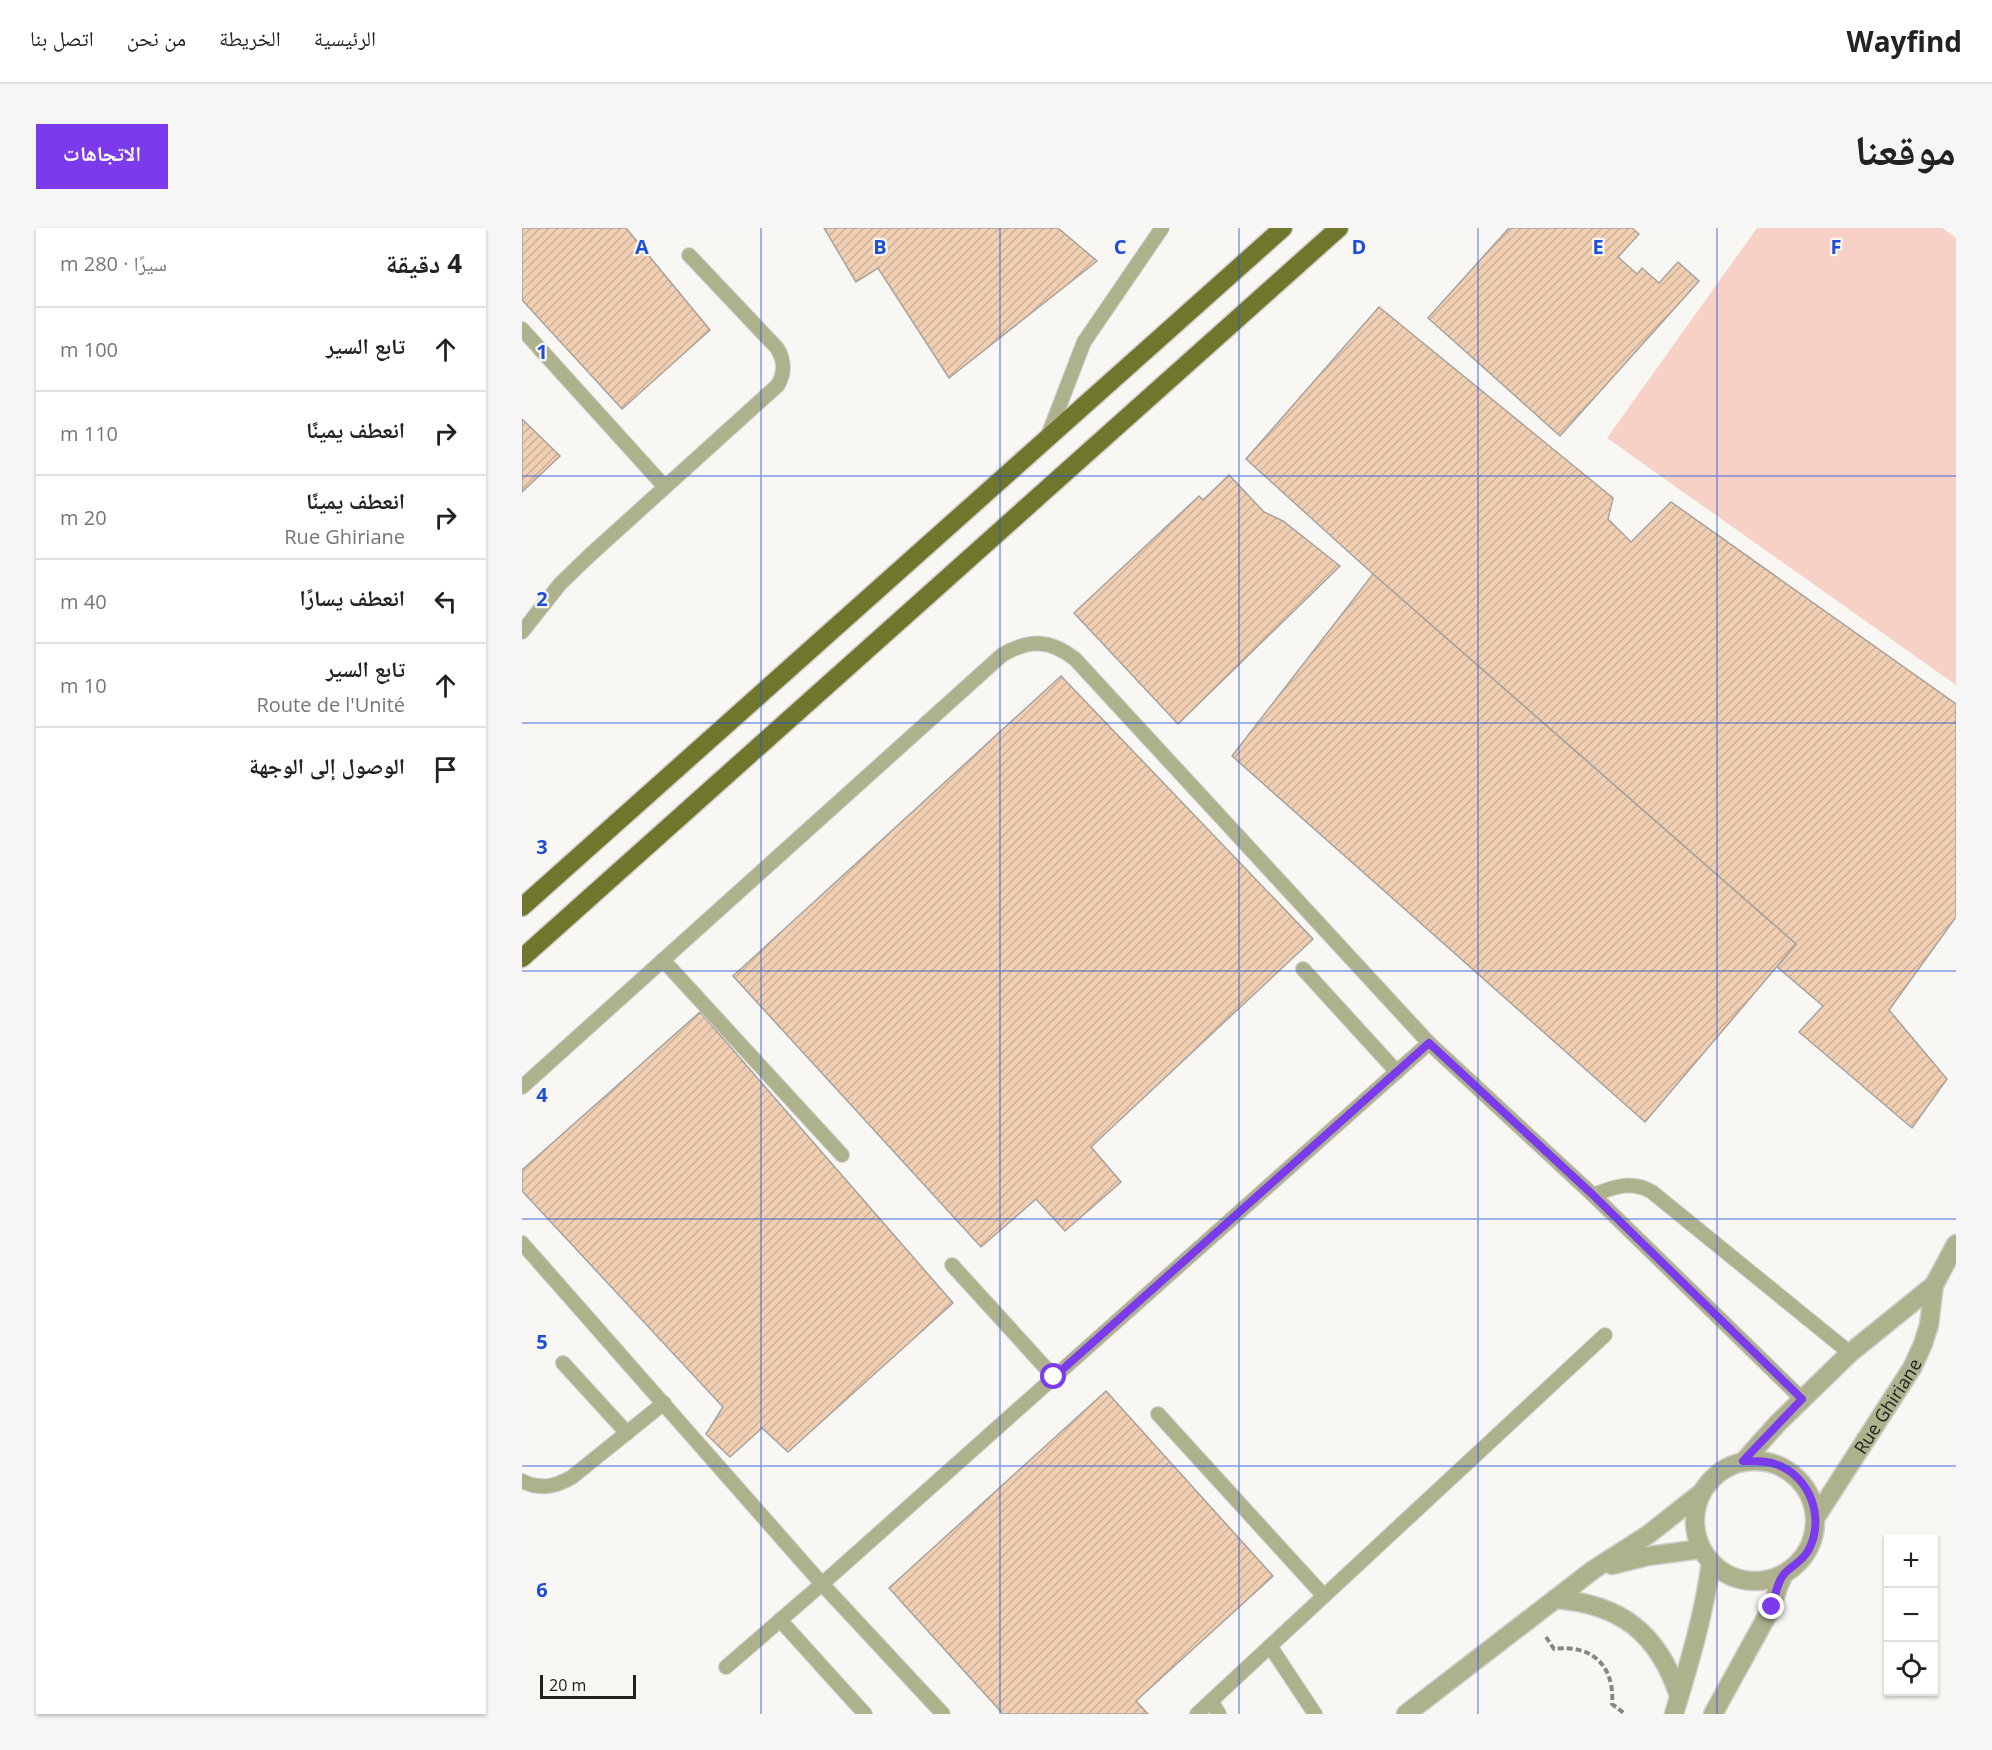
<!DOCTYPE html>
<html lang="ar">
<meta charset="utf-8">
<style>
:root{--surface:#fff;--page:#f6f6f6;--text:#222;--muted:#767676;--line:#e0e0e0;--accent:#7c3aed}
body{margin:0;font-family:"Open Sans","Noto Naskh Arabic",sans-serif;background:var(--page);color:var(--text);direction:rtl}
.controls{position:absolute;right:18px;bottom:18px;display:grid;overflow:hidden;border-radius:0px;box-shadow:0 2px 4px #0004}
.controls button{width:54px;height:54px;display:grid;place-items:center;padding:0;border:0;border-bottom:2px solid var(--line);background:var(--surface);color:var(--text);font:30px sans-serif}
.scale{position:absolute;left:18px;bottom:15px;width:96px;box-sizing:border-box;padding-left:6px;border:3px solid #222120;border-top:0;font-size:16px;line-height:21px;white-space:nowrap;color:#222120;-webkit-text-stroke:4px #f9f7f3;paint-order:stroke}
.stop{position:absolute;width:18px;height:18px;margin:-14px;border:4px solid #7c3aed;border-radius:50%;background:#fff}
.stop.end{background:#7c3aed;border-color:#fff;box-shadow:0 2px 6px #0008}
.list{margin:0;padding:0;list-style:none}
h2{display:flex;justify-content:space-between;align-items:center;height:78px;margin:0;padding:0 24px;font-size:26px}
h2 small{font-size:20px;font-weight:400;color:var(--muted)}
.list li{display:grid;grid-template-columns:39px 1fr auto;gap:18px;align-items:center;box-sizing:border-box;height:84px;padding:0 24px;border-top:2px solid var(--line)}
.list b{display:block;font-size:22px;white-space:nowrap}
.list p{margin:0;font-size:20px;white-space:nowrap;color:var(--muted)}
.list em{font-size:20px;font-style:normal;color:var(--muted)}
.icon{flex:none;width:33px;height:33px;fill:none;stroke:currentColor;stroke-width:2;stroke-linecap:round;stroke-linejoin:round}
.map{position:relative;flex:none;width:1434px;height:1486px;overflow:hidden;direction:ltr;border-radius:0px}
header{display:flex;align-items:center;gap:36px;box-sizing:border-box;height:84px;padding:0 30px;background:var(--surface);border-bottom:2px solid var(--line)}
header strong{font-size:28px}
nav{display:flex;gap:33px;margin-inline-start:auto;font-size:21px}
.intro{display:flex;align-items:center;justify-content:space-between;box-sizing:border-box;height:144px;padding:0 36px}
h1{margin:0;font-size:42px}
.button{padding:15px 27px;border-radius:0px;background:var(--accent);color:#fff;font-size:21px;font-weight:700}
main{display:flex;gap:36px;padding:0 36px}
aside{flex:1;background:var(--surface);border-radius:0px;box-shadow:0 2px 4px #0004}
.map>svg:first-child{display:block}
.green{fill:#f7d0c6}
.building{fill:url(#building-hatch);stroke:#a6a29f;stroke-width:1.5}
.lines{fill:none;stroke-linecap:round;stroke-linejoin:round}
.service-casing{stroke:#d2d0cd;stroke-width:16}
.tertiary-casing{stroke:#d2d0cd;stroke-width:21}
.primary-casing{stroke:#d2d0cd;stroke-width:21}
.path{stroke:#878684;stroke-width:4;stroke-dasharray:6 3;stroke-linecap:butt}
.service{stroke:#adb28d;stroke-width:14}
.tertiary{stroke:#adb28d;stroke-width:18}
.primary{stroke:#70772d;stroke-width:18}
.route{stroke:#7c3aed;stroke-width:8}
.grid{fill:none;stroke:#1d4ed8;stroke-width:1.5;stroke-opacity:0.55}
.labels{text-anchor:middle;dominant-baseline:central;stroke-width:4.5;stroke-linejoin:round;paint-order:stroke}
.street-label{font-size:18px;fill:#222120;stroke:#f9f7f3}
.grid-label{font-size:20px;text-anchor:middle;font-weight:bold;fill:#1d4ed8;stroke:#f9f7f3;stroke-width:4.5;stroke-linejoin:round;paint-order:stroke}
</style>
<header>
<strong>Wayfind</strong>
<nav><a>الرئيسية</a><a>الخريطة</a><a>من نحن</a><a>اتصل بنا</a></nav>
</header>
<div class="intro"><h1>موقعنا</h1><a class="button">الاتجاهات</a></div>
<main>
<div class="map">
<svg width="1434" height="1486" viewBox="0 0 1434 1486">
<defs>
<pattern id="building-hatch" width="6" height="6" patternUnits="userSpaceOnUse" patternTransform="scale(1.5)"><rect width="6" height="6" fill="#f1cfb2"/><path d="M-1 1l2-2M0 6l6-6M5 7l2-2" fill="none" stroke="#ceb199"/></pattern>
</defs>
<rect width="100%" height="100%" fill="#f9f7f3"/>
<!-- green -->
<path class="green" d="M1235,0H1420L1434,10V457L1085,210Z"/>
<!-- building -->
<g class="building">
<path d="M0,0H104L188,102L100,181L0,72Z"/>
<path d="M302,0H536L575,33L427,150L356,40L334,54Z"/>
<path d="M987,0H1110L1117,6L1096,29L1115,46L1120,40L1137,55L1156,34L1177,53L1038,208L906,90Z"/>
<path d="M857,79L1091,270L1086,291L1109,314L1149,274L1434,476V689L1367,782L1425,851L1390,900L1277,804L1301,778L1255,739L1274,716L851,346L724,231Z"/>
<path d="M0,191L38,228L0,264Z"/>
<path d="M707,247L742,284L761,293L818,338L656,496L552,385L677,268L681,272Z"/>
<path d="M851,346L1274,716L1123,894L710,528Z"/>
<path d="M539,448L791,711L569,919L599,954L543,1003L514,971L459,1019L211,748Z"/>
<path d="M178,784L431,1075L266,1224L240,1200L208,1229L184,1206L201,1179L0,963V942Z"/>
<path d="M584,1163L751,1348L614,1473L626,1486H481L367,1360Z"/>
</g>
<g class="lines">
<!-- service casing -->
<g class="service-casing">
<g id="service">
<path d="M0,101L143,259"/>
<path d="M525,210L562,114L640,0"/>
<path d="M0,404L38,356L68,327L256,157C263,144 263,133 255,120L167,27"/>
<path d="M141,732L320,927"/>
<path d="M781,741L875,844"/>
<path d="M0,859L480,427C507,411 528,411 553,431L907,815L1071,967L1280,1171"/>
<path d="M1071,967C1092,959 1109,952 1130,964L1328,1125"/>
<path d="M0,1015L300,1356L421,1486"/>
<path d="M430,1037L532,1149"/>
<path d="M41,1135L105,1205"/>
<path d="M636,1186L802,1368"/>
<path d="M0,1253C18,1262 33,1259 50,1249L142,1175"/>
<path d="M258,1392L343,1486"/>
<path d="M748,1418L793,1486"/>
<path d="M204,1439L300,1356L907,815"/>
<path d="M689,1473L697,1486"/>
<path d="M675,1486L1083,1107"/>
</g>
</g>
<!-- tertiary casing -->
<g class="tertiary-casing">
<g id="tertiary">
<circle cx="1233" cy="1293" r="60"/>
<path d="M1221,1234L1256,1195L1328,1125L1412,1057"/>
<path id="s1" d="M1294,1289L1390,1140L1401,1116L1407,1097L1412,1057L1434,1016"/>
<path d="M1090,1337L1126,1328L1179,1321"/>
<path d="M1033,1371C1099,1376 1136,1405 1157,1468"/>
<path d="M884,1486L1071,1342L1127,1306L1179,1265"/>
<path d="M1152,1486C1167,1436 1182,1387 1189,1334"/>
<path d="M1191,1486L1250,1379L1256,1359L1262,1346"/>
</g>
</g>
<!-- primary casing -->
<g class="primary-casing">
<g id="primary">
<path d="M0,679L761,0"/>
<path d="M0,730L817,0"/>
</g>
</g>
<!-- path -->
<path class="path" d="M1024,1409L1032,1421C1070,1416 1093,1438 1090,1476L1103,1486"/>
<!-- service -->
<use href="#service" class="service"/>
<!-- tertiary -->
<use href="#tertiary" class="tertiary"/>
<!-- primary -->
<use href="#primary" class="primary"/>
</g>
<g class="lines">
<!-- route -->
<path class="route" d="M532,1149L907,815L1071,967L1280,1171L1221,1233C1232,1233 1242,1232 1253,1236C1288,1247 1304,1291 1286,1323C1280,1333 1271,1337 1263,1345C1255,1353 1253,1369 1250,1379"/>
</g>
<!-- grid -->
<path class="grid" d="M239,0V1486M478,0V1486M717,0V1486M956,0V1486M1195,0V1486M0,248H1434M0,495H1434M0,743H1434M0,991H1434M0,1238H1434"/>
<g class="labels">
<!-- street labels -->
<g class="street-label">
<text stroke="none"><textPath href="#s1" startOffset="132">Rue Ghiriane</textPath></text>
</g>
</g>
<g class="grid-label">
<text x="120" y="26">A</text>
<text x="358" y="26">B</text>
<text x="598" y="26">C</text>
<text x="837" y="26">D</text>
<text x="1076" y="26">E</text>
<text x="1314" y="26">F</text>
<text x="20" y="131">1</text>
<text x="20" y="378">2</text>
<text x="20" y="626">3</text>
<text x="20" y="874">4</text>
<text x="20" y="1121">5</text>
<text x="20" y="1369">6</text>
</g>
</svg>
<div class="controls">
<button>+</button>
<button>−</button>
<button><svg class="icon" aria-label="locate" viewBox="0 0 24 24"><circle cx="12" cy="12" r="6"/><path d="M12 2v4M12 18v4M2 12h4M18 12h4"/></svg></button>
</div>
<div class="scale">20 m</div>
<div class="stop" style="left:532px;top:1149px"></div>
<div class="stop end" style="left:1250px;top:1379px"></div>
</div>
<aside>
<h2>4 دقيقة<small>سيرًا · 280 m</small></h2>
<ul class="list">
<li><svg class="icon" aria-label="ahead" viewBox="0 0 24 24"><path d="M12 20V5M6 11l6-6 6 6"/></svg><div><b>تابع السير</b></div><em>100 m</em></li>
<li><svg class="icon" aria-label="right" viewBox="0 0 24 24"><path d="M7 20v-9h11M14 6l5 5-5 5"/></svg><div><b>انعطف يمينًا</b></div><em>110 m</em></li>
<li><svg class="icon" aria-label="right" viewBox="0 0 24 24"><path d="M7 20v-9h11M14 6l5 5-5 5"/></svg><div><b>انعطف يمينًا</b><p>Rue Ghiriane</p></div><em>20 m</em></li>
<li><svg class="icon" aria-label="left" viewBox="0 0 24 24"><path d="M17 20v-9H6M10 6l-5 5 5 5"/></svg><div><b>انعطف يسارًا</b></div><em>40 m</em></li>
<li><svg class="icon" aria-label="ahead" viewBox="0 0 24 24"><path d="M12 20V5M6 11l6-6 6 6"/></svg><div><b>تابع السير</b><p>Route de l'Unité</p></div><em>10 m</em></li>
<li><svg class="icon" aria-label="arrive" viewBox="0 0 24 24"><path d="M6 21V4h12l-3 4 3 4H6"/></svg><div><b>الوصول إلى الوجهة</b></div></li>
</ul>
</aside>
</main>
